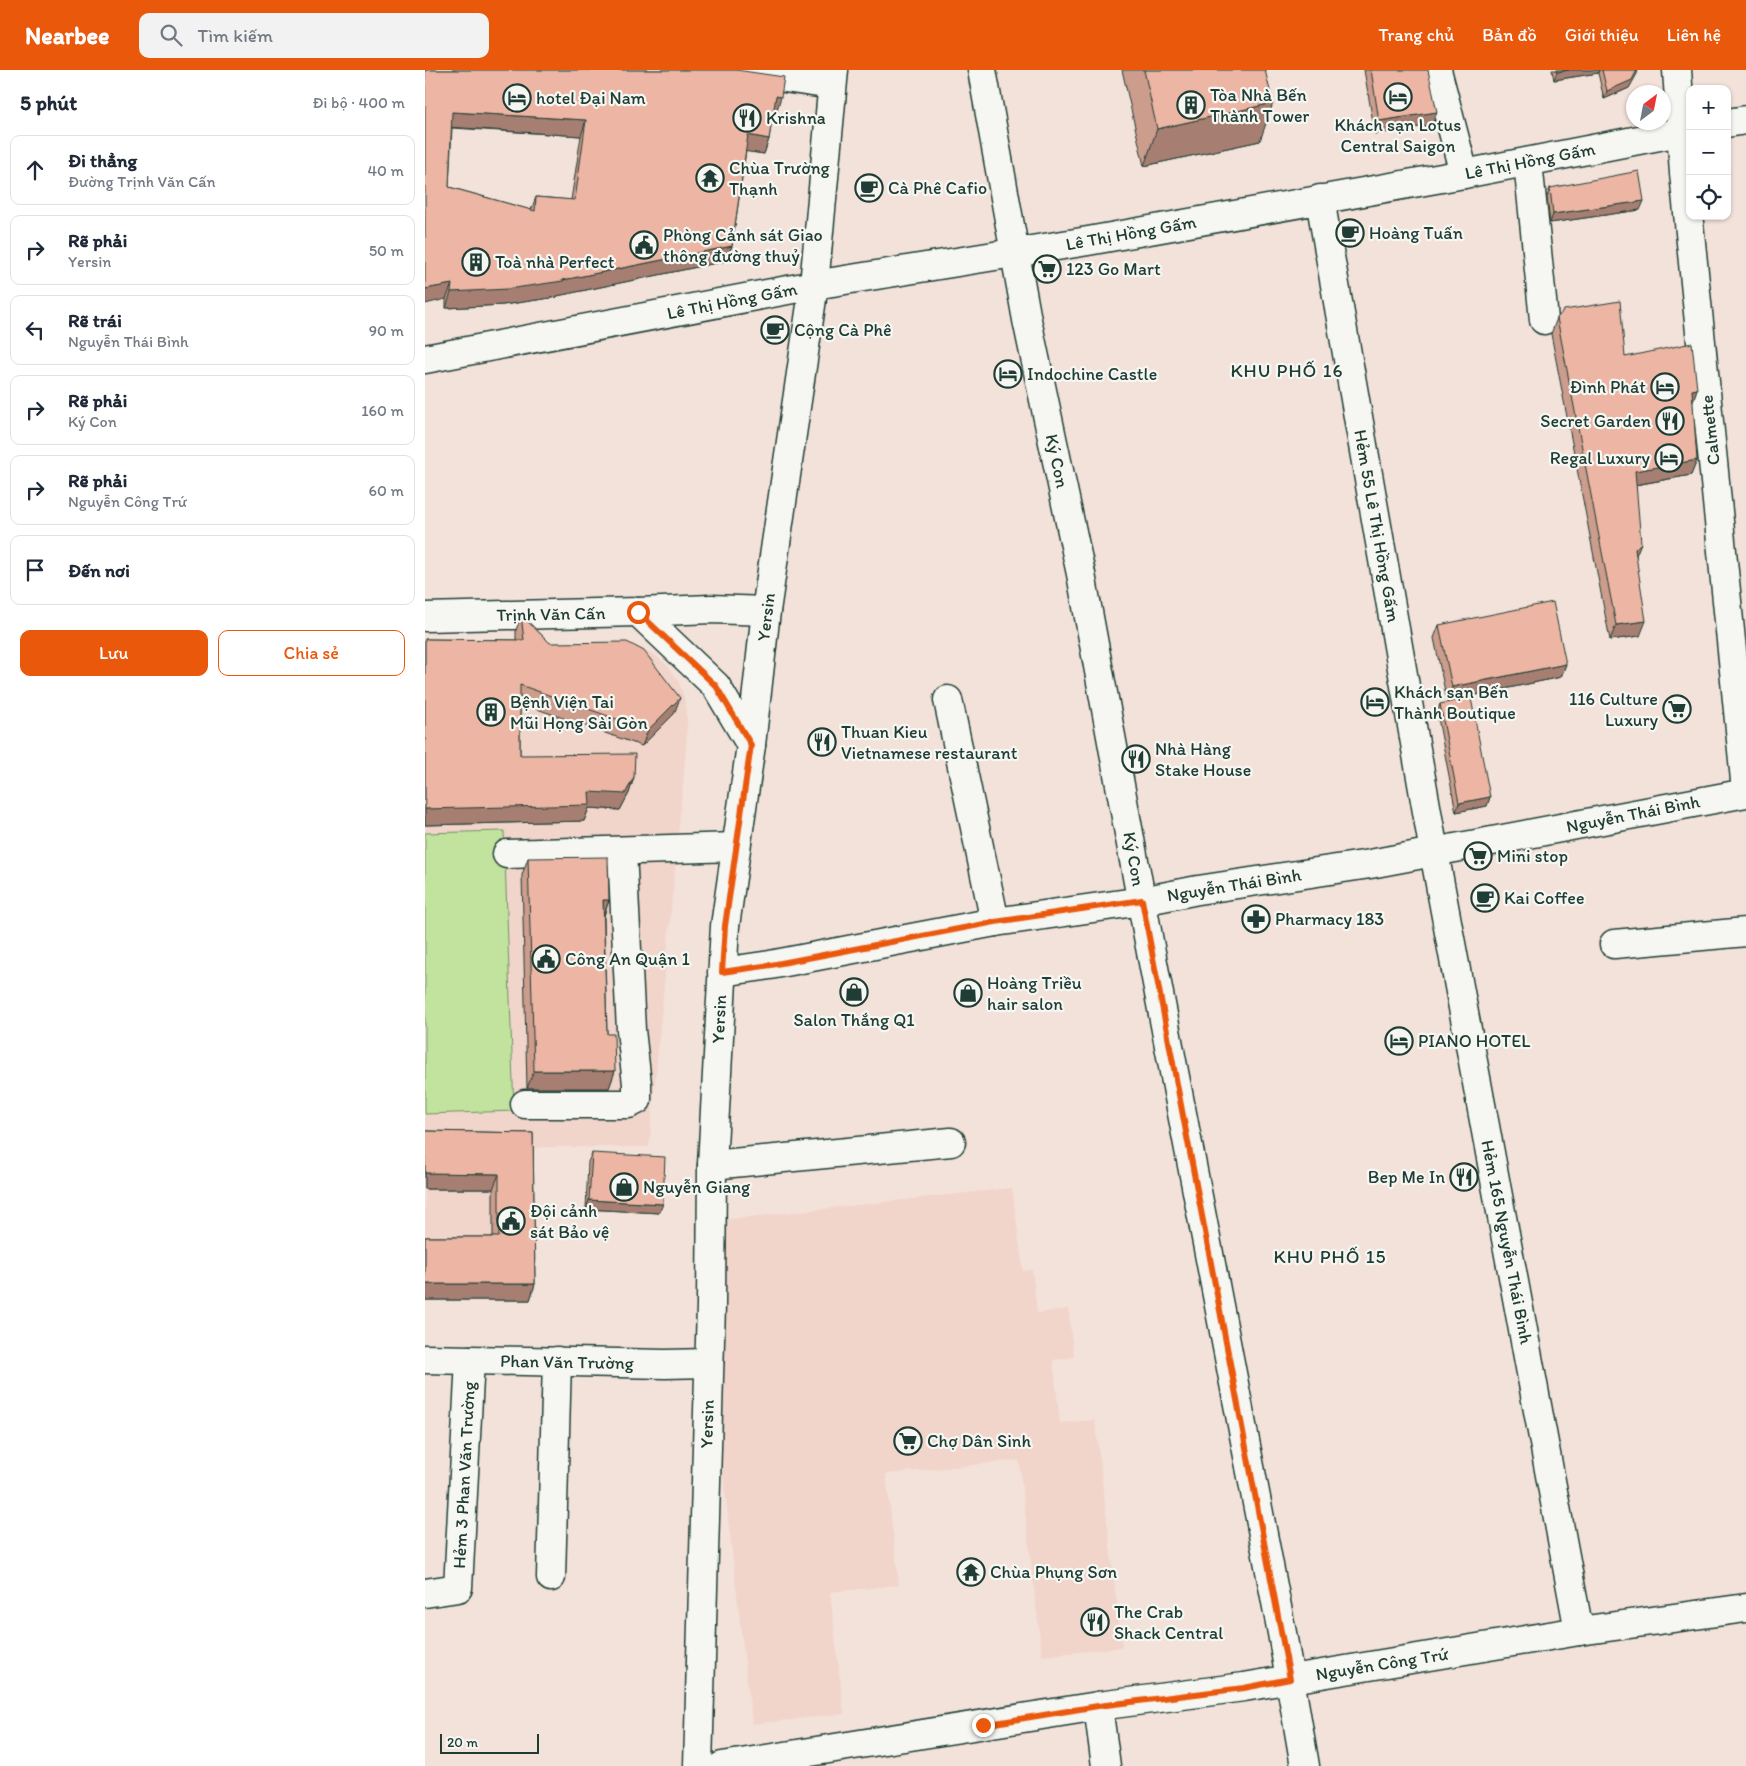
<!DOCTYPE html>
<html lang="vi">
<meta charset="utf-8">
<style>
:root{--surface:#fff;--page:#f2f2f3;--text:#1f2937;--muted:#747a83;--line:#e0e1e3;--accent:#ea580c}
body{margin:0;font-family:Itim,sans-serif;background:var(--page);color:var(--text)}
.controls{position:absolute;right:15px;top:15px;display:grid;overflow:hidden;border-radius:10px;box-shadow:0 1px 4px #0004}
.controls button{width:45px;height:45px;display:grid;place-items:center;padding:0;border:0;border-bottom:1px solid var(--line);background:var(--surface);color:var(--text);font:25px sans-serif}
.compass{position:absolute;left:1201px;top:15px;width:45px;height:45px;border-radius:50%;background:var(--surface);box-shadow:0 1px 4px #0004;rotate:32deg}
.scale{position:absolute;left:15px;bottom:12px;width:99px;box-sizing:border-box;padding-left:5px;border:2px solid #1f3d34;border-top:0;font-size:14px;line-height:18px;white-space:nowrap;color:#1f3d34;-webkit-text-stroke:4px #f6f6f2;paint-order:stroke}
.stop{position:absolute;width:15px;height:15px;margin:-11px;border:4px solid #ea580c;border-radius:50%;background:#fff}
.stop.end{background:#ea580c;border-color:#fff;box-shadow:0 1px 5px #0008}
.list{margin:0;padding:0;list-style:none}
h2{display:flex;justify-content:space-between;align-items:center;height:65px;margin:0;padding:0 20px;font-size:21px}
h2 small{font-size:16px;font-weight:400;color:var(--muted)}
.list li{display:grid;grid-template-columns:32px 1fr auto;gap:15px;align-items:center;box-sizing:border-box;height:70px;margin:0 10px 10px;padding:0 10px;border:1px solid var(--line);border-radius:10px}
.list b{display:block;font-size:19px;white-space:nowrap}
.list p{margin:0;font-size:16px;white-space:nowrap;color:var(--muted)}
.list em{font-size:16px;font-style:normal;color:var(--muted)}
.actions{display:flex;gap:10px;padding:15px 20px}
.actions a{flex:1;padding:11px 0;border:1px solid var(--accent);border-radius:10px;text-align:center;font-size:18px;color:var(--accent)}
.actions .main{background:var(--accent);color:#fff}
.icon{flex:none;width:28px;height:28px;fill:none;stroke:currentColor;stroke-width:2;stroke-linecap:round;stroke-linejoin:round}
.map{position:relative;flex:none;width:1321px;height:1696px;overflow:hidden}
header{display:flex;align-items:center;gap:30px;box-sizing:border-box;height:70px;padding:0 25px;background:var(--accent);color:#fff}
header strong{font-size:24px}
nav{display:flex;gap:28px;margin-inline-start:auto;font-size:18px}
.search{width:350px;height:45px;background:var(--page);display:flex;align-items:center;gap:12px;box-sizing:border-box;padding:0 18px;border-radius:10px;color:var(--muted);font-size:19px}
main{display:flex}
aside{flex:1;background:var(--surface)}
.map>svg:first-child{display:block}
.built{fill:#f1d4ca}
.green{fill:#c1e39d;stroke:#709068}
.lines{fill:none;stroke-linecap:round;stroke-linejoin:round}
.minor-casing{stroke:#1f3d34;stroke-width:31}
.major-casing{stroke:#1f3d34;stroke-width:31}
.minor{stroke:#f6f6f2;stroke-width:28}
.major{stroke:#f6f6f2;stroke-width:28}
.wall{fill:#cc9c8c;stroke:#1f3d34;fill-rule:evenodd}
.shaded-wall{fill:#a67f72;stroke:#1f3d34}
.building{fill:#edb5a3;stroke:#1f3d34;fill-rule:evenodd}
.route{stroke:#ea580c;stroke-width:6}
.labels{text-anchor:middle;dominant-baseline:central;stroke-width:4.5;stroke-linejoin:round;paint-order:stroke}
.poi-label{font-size:18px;fill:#1f3d34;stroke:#f6f6f2;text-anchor:start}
.street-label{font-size:18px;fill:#1f3d34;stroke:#f6f6f2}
.neighbourhood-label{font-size:19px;letter-spacing:1px;fill:#1f3d34;stroke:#f6f6f2}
</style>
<header>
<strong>Nearbee</strong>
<div class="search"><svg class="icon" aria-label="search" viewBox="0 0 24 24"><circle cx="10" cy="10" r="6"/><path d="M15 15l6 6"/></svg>Tìm kiếm</div>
<nav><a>Trang chủ</a><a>Bản đồ</a><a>Giới thiệu</a><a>Liên hệ</a></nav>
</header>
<main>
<aside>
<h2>5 phút<small>Đi bộ · 400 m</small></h2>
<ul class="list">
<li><svg class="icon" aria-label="ahead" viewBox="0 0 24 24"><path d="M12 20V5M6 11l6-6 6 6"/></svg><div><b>Đi thẳng</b><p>Đường Trịnh Văn Cấn</p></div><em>40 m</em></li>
<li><svg class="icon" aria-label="right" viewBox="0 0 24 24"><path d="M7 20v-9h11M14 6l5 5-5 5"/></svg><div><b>Rẽ phải</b><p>Yersin</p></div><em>50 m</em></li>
<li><svg class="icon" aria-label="left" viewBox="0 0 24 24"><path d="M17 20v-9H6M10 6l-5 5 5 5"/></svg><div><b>Rẽ trái</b><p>Nguyễn Thái Bình</p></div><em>90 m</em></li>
<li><svg class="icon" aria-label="right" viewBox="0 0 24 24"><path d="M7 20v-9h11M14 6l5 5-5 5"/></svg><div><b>Rẽ phải</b><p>Ký Con</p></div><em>160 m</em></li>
<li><svg class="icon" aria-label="right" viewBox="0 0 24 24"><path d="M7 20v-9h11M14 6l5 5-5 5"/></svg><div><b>Rẽ phải</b><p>Nguyễn Công Trứ</p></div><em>60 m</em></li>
<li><svg class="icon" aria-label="arrive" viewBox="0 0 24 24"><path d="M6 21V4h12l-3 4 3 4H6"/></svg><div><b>Đến nơi</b></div></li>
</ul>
<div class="actions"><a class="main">Lưu</a><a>Chia sẻ</a></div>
</aside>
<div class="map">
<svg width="1321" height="1696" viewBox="0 0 1321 1696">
<rect width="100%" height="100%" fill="#f3e2da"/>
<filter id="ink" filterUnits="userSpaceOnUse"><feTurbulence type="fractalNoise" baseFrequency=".02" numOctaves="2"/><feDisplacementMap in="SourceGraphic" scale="10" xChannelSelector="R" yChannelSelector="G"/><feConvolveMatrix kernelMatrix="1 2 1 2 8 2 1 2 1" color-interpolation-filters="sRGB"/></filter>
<g filter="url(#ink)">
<!-- built -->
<g class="built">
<path d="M90,571L206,575L227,583L242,595L253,610L259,627L262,651L261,679L224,1077H118L103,1079L105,1230H0V700Z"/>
<path d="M587,1118L598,1201L607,1200L612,1243L643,1239L649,1287L628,1290L635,1353L670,1350L697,1577L617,1586L594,1390L461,1404L474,1515L405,1522L419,1644L327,1654L269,1153Z"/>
</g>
<!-- green -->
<path class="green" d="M79,761L89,1041L0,1044V763Z"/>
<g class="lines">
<!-- minor casing -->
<g class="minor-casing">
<g id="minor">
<path d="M306,0L407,15"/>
<path d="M557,0L602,250L656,504L725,877L857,1563L880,1696"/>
<path d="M1012,0L1039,104"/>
<path d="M1302,53L1321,50"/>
<path d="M1103,92L1119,250"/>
<path d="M895,129L1009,782L1154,1561"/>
<path d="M0,289L389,215L663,171L1039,104L1265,60"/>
<path d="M213,542L291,616L326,675"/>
<path d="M0,547L213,542L286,539L341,541"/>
<path d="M523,630L570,852"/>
<path d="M82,784L311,777"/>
<path d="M1189,874L1321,862"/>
<path d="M297,902L345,895L570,852L717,831L773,820L945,794L1321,723"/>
<path d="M100,1034H204L212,1030V1014L206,960L197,781"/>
<path d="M287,1095L526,1072"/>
<path d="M0,1289L240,1294L284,1293"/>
<path d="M126,1507L132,1291"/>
<path d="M0,1523L33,1518L45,1290"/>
<path d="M673,1636L681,1696"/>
<path d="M273,1696L286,1235L287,1095L300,856L326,675L341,541L389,215L409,0"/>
<path d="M297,1696L673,1636L819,1617L1154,1561L1321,1538"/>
</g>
</g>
<!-- major casing -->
<g class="major-casing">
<path id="major" d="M1252,0L1259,103L1321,720"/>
</g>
<!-- minor -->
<use href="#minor" class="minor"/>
<!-- major -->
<use href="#major" class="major"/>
</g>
<!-- wall -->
<g class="wall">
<path d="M0,0H311L351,43L348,42L344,69L339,84L321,81L307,176L301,191L132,226V227L78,235L21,238V229ZM27,58L156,66L146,130L111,127L106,140L24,117Z"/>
<path d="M697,0H840L835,71L719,96Z"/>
<path d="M939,0H1003L1007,55L950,64Z"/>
<path d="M1127,0H1213L1204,18L1179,29L1173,3L1129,10Z"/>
<path d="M1125,118L1215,140L1125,153L1122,127Z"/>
<path d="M1132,248L1200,287L1272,319L1267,332L1272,390L1266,405L1211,415V485L1215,566L1185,570L1126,264Z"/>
<path d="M96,545L125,573L249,644L217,676L95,633V685L209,707L204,723L195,740L164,738L159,751L0,755V569L91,570V560Z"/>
<path d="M1014,555L1141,594L1136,607L1022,631L1009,568Z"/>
<path d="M1015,634L1065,727L1062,736L1031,742L1012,643Z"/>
<path d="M103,788L184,830L179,846L182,964L190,1001L184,1018H102L97,805Z"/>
<path d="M0,1061L108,1063L110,1214L105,1230H0V1167H68V1119H0Z"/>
<path d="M167,1083L234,1143L161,1139L163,1092Z"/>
</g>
<!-- shaded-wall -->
<g class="shaded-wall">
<path d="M1144,0H1174L1173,3L1129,10L1132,2Z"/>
<path d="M1212,0H1213L1212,4L1204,18L1179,29L1182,21Z"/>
<path d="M351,26L356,27L351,43L345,42Z"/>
<path d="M848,33L835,71L719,96L732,59Z"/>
<path d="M27,42L161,50L156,66L22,57Z"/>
<path d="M1012,42L1007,55L950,64L954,51Z"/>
<path d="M323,65L344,69L339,84L317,81Z"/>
<path d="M1219,131L1215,140L1125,153L1128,144Z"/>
<path d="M307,176L301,191L132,226V227L78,235L21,238L26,222L138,210Z"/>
<path d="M27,214L21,229L0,234V219Z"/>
<path d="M1272,319L1267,335V320Z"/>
<path d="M1272,390L1266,405L1204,416L1210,401Z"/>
<path d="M1216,473L1210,488V479Z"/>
<path d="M1221,551L1215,566L1185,570L1191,555Z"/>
<path d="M1141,594L1136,607L1022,631L1027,617Z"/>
<path d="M255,628L249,644L217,676L223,660Z"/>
<path d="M209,707L204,723L195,740L164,738L159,751L0,755V739L164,722Z"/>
<path d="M1065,727L1062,736L1031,742L1034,733Z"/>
<path d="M178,830H184L178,847Z"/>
<path d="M109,1001H190L184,1018H102Z"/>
<path d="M0,1103L74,1104L68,1119H0Z"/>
<path d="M164,1130L238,1134L234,1143L161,1139Z"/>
<path d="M0,1214H110L105,1230H0Z"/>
</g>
<!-- building -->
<g class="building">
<path d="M0,0H311L359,7L356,27L351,26L344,69L323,65L307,176L138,210V211L83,219L26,222L27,214L0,219ZM27,42L161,50L150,130L111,127L110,141L24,117Z"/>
<path d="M719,0H840L848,33L732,59Z"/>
<path d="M946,0H1003L1012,42L954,51Z"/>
<path d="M1131,0H1144L1132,2Z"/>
<path d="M1177,0H1212L1207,10L1182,21Z"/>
<path d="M1214,101L1219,131L1128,144L1125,118Z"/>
<path d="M1195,231L1200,287L1267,273L1272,319L1267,320L1272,390L1210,401L1216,473L1210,479L1221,551L1191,555L1132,248L1139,240Z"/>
<path d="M1128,532L1141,594L1027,617L1014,555Z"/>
<path d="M96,545L125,573L202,572L219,581L255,628L223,660L95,615V685L210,684L209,707L200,724L164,722L165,735L0,739V569L99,570Z"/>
<path d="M1046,628L1065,727L1034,733L1015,634Z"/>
<path d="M183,787L184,830H178L182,964H189L190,1001H109L103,788Z"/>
<path d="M0,1061L108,1063L110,1214H0V1167H74V1104L0,1103Z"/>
<path d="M167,1083L240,1087L238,1134L164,1130Z"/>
</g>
</g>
<g class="lines" filter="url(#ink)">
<!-- route -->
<path class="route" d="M213,542L291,616L326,675L300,856L297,902L346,895L570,852L717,830L865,1609L819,1618L673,1636L558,1655"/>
</g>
<!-- icons -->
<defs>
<g id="hotel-ring" transform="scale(1.4375)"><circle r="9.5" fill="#f6f6f2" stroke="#1f3d34" stroke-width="1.5"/><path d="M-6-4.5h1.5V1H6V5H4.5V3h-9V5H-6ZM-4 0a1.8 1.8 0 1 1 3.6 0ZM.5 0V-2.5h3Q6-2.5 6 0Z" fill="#1f3d34"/></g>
<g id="building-ring" transform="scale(1.4375)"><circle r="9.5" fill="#f6f6f2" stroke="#1f3d34" stroke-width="1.5"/><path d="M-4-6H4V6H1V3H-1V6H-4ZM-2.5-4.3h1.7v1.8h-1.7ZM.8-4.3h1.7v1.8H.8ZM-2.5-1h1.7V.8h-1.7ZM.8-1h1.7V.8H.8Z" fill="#1f3d34"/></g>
<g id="restaurant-ring" transform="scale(1.4375)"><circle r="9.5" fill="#f6f6f2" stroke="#1f3d34" stroke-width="1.5"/><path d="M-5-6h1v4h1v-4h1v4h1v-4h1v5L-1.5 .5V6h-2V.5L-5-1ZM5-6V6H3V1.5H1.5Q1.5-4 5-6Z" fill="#1f3d34"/></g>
<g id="temple-ring" transform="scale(1.4375)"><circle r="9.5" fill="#f6f6f2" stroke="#1f3d34" stroke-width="1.5"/><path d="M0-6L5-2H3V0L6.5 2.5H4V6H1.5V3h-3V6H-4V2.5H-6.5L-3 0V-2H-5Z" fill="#1f3d34"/></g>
<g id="cafe-ring" transform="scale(1.4375)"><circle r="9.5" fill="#f6f6f2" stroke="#1f3d34" stroke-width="1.5"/><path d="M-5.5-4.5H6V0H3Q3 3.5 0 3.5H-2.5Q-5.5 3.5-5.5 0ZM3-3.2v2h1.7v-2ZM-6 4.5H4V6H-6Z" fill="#1f3d34"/></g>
<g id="civic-ring" transform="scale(1.4375)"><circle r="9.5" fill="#f6f6f2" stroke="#1f3d34" stroke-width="1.5"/><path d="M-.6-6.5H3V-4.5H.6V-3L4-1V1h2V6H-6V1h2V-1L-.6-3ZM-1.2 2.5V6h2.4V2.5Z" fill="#1f3d34"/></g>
<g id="supermarket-ring" transform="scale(1.4375)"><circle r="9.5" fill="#f6f6f2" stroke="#1f3d34" stroke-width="1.5"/><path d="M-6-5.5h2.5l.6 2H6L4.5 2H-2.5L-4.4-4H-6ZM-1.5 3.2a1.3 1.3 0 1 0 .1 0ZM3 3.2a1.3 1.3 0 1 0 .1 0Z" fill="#1f3d34"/></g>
<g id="pharmacy-ring" transform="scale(1.4375)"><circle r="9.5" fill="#f6f6f2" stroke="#1f3d34" stroke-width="1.5"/><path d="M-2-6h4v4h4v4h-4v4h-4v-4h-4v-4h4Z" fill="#1f3d34"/></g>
<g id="shop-ring" transform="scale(1.4375)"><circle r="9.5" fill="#f6f6f2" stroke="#1f3d34" stroke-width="1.5"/><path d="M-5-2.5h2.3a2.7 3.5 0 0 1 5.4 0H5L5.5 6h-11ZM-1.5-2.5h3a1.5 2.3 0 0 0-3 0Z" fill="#1f3d34"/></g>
</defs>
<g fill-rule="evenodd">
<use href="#hotel-ring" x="973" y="27"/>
<use href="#hotel-ring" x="92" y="28"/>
<use href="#building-ring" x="766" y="35"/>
<use href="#restaurant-ring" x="322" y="48"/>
<use href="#temple-ring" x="285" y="108"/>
<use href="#cafe-ring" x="444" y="118"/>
<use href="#cafe-ring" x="925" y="163"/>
<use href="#civic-ring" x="219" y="175"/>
<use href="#building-ring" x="51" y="192"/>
<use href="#supermarket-ring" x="622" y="199"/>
<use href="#cafe-ring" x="350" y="260"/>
<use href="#hotel-ring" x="583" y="304"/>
<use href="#hotel-ring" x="1240" y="317"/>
<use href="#restaurant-ring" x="1245" y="351"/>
<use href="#hotel-ring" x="1244" y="388"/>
<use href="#hotel-ring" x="950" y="632"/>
<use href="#supermarket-ring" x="1252" y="639"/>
<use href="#building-ring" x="66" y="642"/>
<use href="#restaurant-ring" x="397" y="672"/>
<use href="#restaurant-ring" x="711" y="689"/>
<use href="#supermarket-ring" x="1053" y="786"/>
<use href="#cafe-ring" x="1060" y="828"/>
<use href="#pharmacy-ring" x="831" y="849"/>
<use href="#civic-ring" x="121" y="889"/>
<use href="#shop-ring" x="429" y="922"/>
<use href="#shop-ring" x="543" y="923"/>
<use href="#hotel-ring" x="974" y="971"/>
<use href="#restaurant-ring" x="1039" y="1107"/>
<use href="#shop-ring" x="199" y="1117"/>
<use href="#civic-ring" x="86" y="1151"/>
<use href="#supermarket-ring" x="483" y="1371"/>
<use href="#temple-ring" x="546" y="1502"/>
<use href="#restaurant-ring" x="670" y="1552"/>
</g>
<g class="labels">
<!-- poi labels -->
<g class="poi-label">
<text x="785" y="25">Tòa Nhà Bến<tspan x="785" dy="21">Thành Tower</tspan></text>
<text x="111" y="28">hotel Đại Nam</text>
<text x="341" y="48">Krishna</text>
<text x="973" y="55" text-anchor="middle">Khách sạn Lotus<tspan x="973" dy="21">Central Saigon</tspan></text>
<text x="304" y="98">Chùa Trường<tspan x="304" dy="21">Thạnh</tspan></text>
<text x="463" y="118">Cà Phê Cafio</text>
<text x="944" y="163">Hoàng Tuấn</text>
<text x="238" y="165">Phòng Cảnh sát Giao<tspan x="238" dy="21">thông đường thuỷ</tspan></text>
<text x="70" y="192">Toà nhà Perfect</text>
<text x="641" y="199">123 Go Mart</text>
<text x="369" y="260">Cộng Cà Phê</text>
<text x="602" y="304">Indochine Castle</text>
<text x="1221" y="317" text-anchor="end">Đình Phát</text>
<text x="1226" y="351" text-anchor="end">Secret Garden</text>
<text x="1225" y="388" text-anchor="end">Regal Luxury</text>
<text x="969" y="622">Khách sạn Bến<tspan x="969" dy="21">Thành Boutique</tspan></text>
<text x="1233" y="629" text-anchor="end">116 Culture<tspan x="1233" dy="21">Luxury</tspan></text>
<text x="85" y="632">Bệnh Viện Tai<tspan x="85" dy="21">Mũi Họng Sài Gòn</tspan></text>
<text x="416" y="662">Thuan Kieu<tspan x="416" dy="21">Vietnamese restaurant</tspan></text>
<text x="730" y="679">Nhà Hàng<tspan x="730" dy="21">Stake House</tspan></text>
<text x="1072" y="786">Mini stop</text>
<text x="1079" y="828">Kai Coffee</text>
<text x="850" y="849">Pharmacy 183</text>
<text x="140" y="889">Công An Quận 1</text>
<text x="562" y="913">Hoàng Triều<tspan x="562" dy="21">hair salon</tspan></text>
<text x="429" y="950" text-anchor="middle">Salon Thắng Q1</text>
<text x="993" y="971">PIANO HOTEL</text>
<text x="1020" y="1107" text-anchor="end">Bep Me In</text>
<text x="218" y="1117">Nguyễn Giang</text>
<text x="105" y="1141">Đội cảnh<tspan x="105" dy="21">sát Bảo vệ</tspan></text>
<text x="502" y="1371">Chợ Dân Sinh</text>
<text x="565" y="1502">Chùa Phụng Sơn</text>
<text x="689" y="1542">The Crab<tspan x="689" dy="21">Shack Central</tspan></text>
</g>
<!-- street labels -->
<g class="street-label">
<text transform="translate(1105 91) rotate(-11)">Lê Thị Hồng Gấm</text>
<text transform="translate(706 163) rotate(-10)">Lê Thị Hồng Gấm</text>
<text transform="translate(307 231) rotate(-11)">Lê Thị Hồng Gấm</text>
<text transform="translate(1285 360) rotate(-96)">Calmette</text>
<text transform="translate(632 391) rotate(78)">Ký Con</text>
<text transform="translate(952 456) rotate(80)">Hẻm 55 Lê Thị Hồng Gấm</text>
<text transform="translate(126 544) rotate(-1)">Trịnh Văn Cấn</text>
<text transform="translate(341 547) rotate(-83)">Yersin</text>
<text transform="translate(1208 744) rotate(-11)">Nguyễn Thái Bình</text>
<text transform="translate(709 789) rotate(80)">Ký Con</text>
<text transform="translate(809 815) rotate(-9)">Nguyễn Thái Bình</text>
<text transform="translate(294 949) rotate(-87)">Yersin</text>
<text transform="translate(1082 1172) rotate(79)">Hẻm 165 Nguyễn Thái Bình</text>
<text transform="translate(142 1292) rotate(1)">Phan Văn Trường</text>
<text transform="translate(282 1354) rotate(-88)">Yersin</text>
<text transform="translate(39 1405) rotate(-87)">Hẻm 3 Phan Văn Trường</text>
<text transform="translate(957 1594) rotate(-9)">Nguyễn Công Trứ</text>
</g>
<!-- neighbourhood labels -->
<g class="neighbourhood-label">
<text x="862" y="300">KHU PHỐ 16</text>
<text x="905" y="1186">KHU PHỐ 15</text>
</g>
</g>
</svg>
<div class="controls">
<button>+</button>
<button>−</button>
<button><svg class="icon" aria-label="locate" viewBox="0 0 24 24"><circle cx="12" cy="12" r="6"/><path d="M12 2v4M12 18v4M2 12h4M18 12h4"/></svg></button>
</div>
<svg class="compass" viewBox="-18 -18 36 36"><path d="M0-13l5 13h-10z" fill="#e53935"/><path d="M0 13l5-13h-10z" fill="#747a83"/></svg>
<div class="scale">20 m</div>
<div class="stop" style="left:213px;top:542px"></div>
<div class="stop end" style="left:558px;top:1655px"></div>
</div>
</main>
